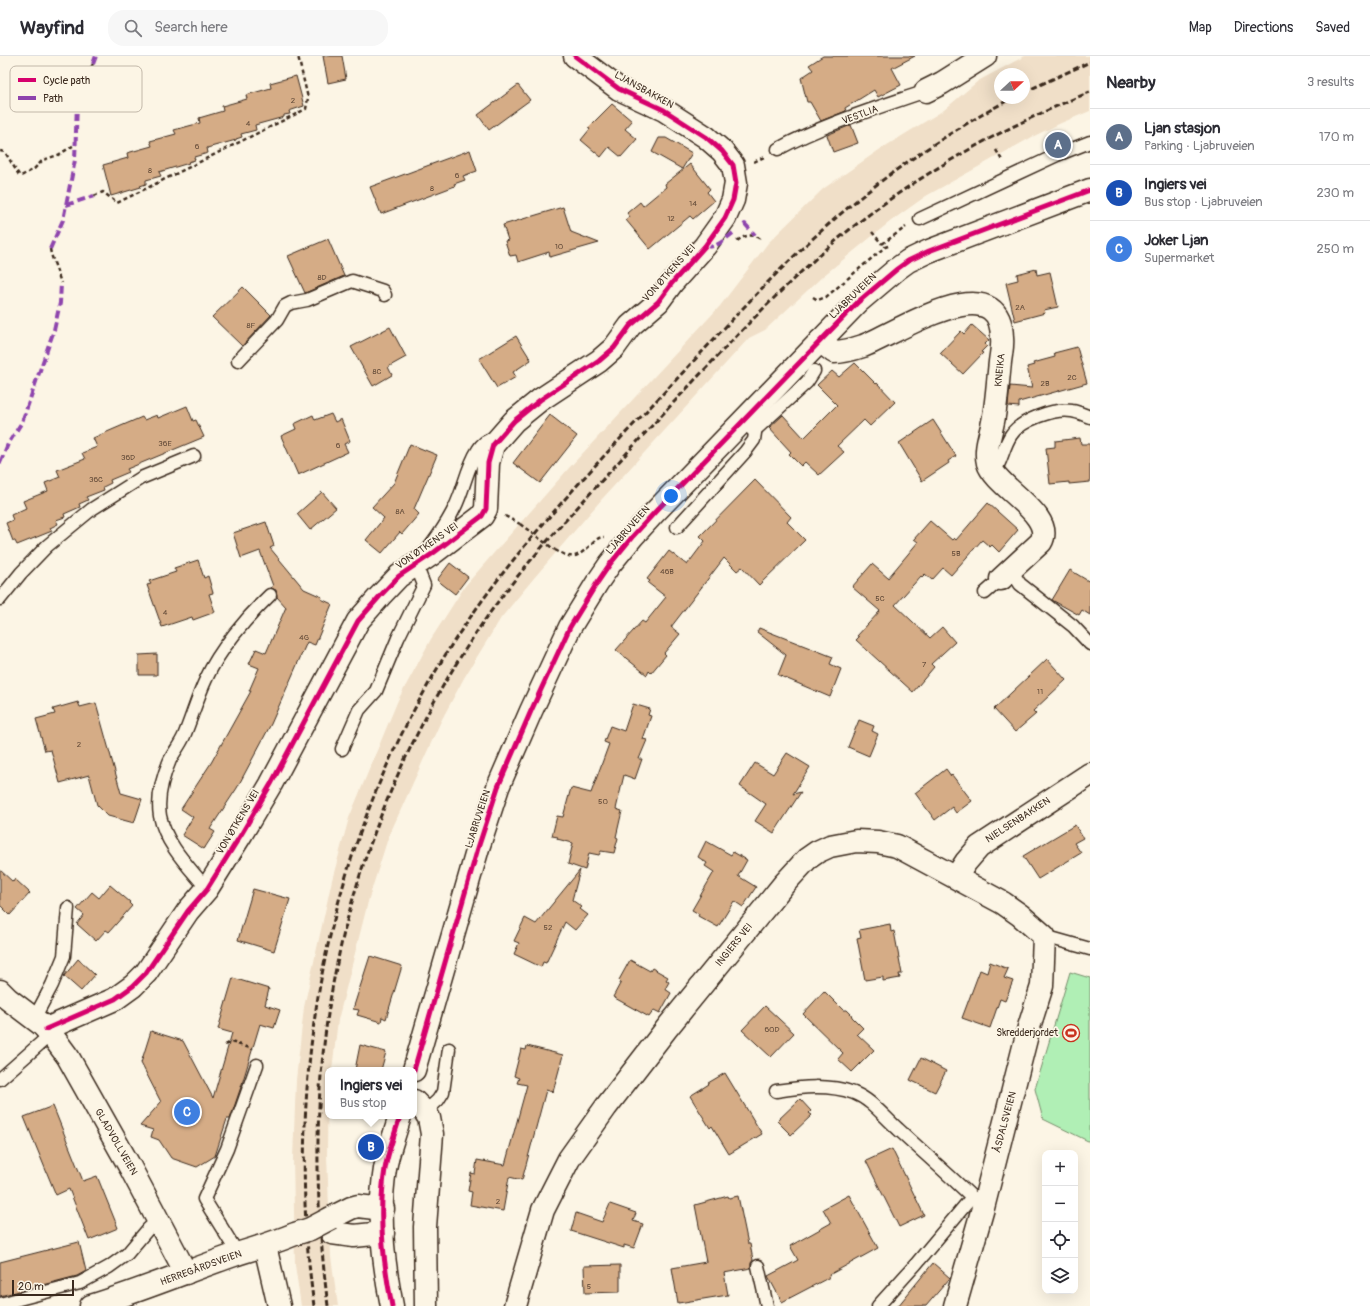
<!DOCTYPE html>
<meta charset="utf-8">
<style>
:root{--surface:#fff;--page:#f7f7f7;--text:#2b2b33;--muted:#7c7c81;--line:#e1e1e2;--accent:#c8321e}
body{margin:0;font-family:Pangolin,sans-serif;background:var(--page);color:var(--text)}
.controls{position:absolute;right:12px;bottom:12px;display:grid;overflow:hidden;border-radius:8px;box-shadow:0 4px 16px #0002}
.controls button{width:36px;height:36px;display:grid;place-items:center;padding:0;border:0;border-bottom:1px solid var(--line);background:var(--surface);color:var(--text);font:20px sans-serif}
.compass{position:absolute;left:994px;top:12px;width:36px;height:36px;border-radius:50%;background:var(--surface);box-shadow:0 4px 16px #0002;rotate:68deg}
.scale{position:absolute;left:12px;bottom:10px;width:62px;box-sizing:border-box;padding-left:4px;border:2px solid #3b2a1e;border-top:0;font-size:11px;line-height:14px;white-space:nowrap;color:#3b2a1e;-webkit-text-stroke:3px #fcf5e5;paint-order:stroke}
.you{position:absolute;left:671px;top:440px;width:14px;height:14px;margin:-10px;border:3px solid #fff;border-radius:50%;background:#1a73e8;box-shadow:0 0 0 6px #1a73e833}
.badge{display:grid;place-items:center;width:26px;height:26px;border-radius:50%;background:var(--accent);color:#fff;font-size:13px;font-weight:700}
.pin{position:absolute;translate:-50% -50%;border:2px solid #fff;box-shadow:0 1px 4px #0006}
.popup{position:absolute;left:325px;top:1011px;width:92px;height:52px;box-sizing:border-box;display:grid;place-content:center;border-radius:8px;background:var(--surface);filter:drop-shadow(0 1px 3px #0005);font-size:13px;white-space:nowrap;color:var(--muted)}
.popup b{font-size:15px;color:var(--text)}
.popup::after{content:'';position:absolute;left:50%;top:100%;margin-left:-8px;border:8px solid transparent;border-top-color:var(--surface)}
.list{margin:0;padding:0;list-style:none}
h2{display:flex;justify-content:space-between;align-items:center;height:52px;margin:0;padding:0 16px;font-size:17px}
h2 small{font-size:13px;font-weight:400;color:var(--muted)}
.list li{display:grid;grid-template-columns:26px 1fr auto;gap:12px;align-items:center;box-sizing:border-box;height:56px;padding:0 16px;border-top:1px solid var(--line)}
.list b{display:block;font-size:15px;white-space:nowrap}
.list p{margin:0;font-size:13px;white-space:nowrap;color:var(--muted)}
.list em{font-size:13px;font-style:normal;color:var(--muted)}
.icon{flex:none;width:22px;height:22px;fill:none;stroke:currentColor;stroke-width:2;stroke-linecap:round;stroke-linejoin:round}
.map{position:relative;flex:none;width:1090px;height:1250px;overflow:hidden}
header{display:flex;align-items:center;gap:24px;box-sizing:border-box;height:56px;padding:0 20px;background:var(--surface);border-bottom:1px solid var(--line)}
header strong{font-size:19px}
nav{display:flex;gap:22px;margin-inline-start:auto;font-size:14px}
.search{width:280px;height:36px;background:var(--page);display:flex;align-items:center;gap:10px;box-sizing:border-box;padding:0 14px;border-radius:16px;color:var(--muted);font-size:15px}
main{display:flex}
aside{flex:1;background:var(--surface)}
.map>svg:first-child{display:block}
.built{fill:#f0dfc8;fill-rule:evenodd}
.green{fill:#b0efb5;stroke:#768c6a}
.building{fill:#d5ac86;stroke:#3b2a1e}
.lines{fill:none;stroke-linecap:round;stroke-linejoin:round}
.service-casing{stroke:#3b2a1e;stroke-width:15}
.minor-casing{stroke:#3b2a1e;stroke-width:25}
.tertiary-casing{stroke:#3b2a1e;stroke-width:25}
.path{stroke:#3b2a1e;stroke-width:2.5;stroke-dasharray:4 3;stroke-linecap:butt}
.service{stroke:#fcf5e5;stroke-width:12}
.minor{stroke:#fcf5e5;stroke-width:22}
.tertiary{stroke:#fcf5e5;stroke-width:22}
.rail{stroke:#3b2a1e;stroke-width:3;stroke-dasharray:6 3;stroke-linecap:butt}
.tertiary-bridge-casing{stroke:#3b2a1e;stroke-width:25;stroke-linecap:butt}
.path-bridge{stroke:#3b2a1e;stroke-width:2.5;stroke-dasharray:4 3;stroke-linecap:butt}
.tertiary-bridge{stroke:#fcf5e5;stroke-width:22}
.quiet{stroke:#8e44ad;stroke-width:4;stroke-dasharray:8 4;stroke-linecap:butt}
.cycleway-casing{stroke:#fcf5e5;stroke-width:8}
.cycleway{stroke:#d6006c;stroke-width:5}
.labels{text-anchor:middle;dominant-baseline:central;stroke-width:3.5;stroke-linejoin:round;paint-order:stroke}
.number-label{font-size:8px;fill:#624a38}
.street-label{font-size:10px;fill:#3b2a1e;stroke:#fcf5e5}
.poi-label{font-size:10px;fill:#3b2a1e;stroke:#fcf5e5;text-anchor:end}
.key{fill:#fcf5e5;stroke:#c2b8a9;stroke-width:1}
.key-label{font-size:11px;fill:#3b2a1e}
</style>
<header>
<strong>Wayfind</strong>
<div class="search"><svg class="icon" aria-label="search" viewBox="0 0 24 24"><circle cx="10" cy="10" r="6"/><path d="M15 15l6 6"/></svg>Search here</div>
<nav><a>Map</a><a>Directions</a><a>Saved</a></nav>
</header>
<main>
<div class="map">
<svg width="1090" height="1250" viewBox="0 0 1090 1250">
<rect width="100%" height="100%" fill="#fcf5e5"/>
<filter id="ink" filterUnits="userSpaceOnUse"><feTurbulence type="fractalNoise" baseFrequency=".025" numOctaves="2"/><feDisplacementMap in="SourceGraphic" scale="8" xChannelSelector="R" yChannelSelector="G"/><feConvolveMatrix kernelMatrix="1 2 1 2 8 2 1 2 1" color-interpolation-filters="sRGB"/></filter>
<g filter="url(#ink)">
<!-- built -->
<path class="built" d="M1025,0H1090V55L1061,67L1032,81L926,140L891,165L823,220L765,274L749,282L602,443L534,522L501,562L464,622L441,665L388,782L369,842L338,964L332,1014H328L327,1100L331,1201L338,1250H301L295,1209L293,1102L296,1024L304,951L332,824L349,762L398,644L431,583L465,530L500,490L569,412L720,250L768,187L823,133L879,94L944,54L978,25ZM1000,18H1024V42H1000Z"/>
<!-- green -->
<path class="green" d="M1070,916L1090,922V1086L1043,1063L1035,1033Z"/>
<!-- building -->
<g class="building">
<path d="M323,0H342L346,23L328,27Z"/>
<path d="M823,0H915L892,12L901,29L878,41L874,34L845,52L846,55L821,65L810,46H807L801,22L813,14L809,9Z"/>
<path d="M296,20L304,50L289,55L290,58L284,59V61L255,69L256,74L241,78L242,81L236,83V84L207,92L208,97L194,101L195,104L188,106L189,107L159,116L161,120L146,124V128L140,130L141,131L111,140L103,109L128,102L127,97L152,90L150,85L176,78L174,74L200,67L199,62L223,55L222,50L247,43L246,39L271,32L270,27Z"/>
<path d="M518,29L530,44L489,74L478,59Z"/>
<path d="M612,48L632,65L625,73L637,83L621,101L609,91L601,101L581,84L590,73L588,72Z"/>
<path d="M851,69L858,87L833,96L827,79Z"/>
<path d="M659,82H666L692,97L682,113L652,96Z"/>
<path d="M470,94L477,115L463,120L465,124L454,128L455,130L381,158L370,131Z"/>
<path d="M690,108L710,133L707,136L714,145L693,163L690,160L650,193L626,164L630,161L627,157L640,146L643,150L666,131L665,128Z"/>
<path d="M563,151L571,176L599,187L550,201L549,196L518,206L516,199L510,200L505,185L508,184L503,169Z"/>
<path d="M328,183L344,220L305,237L288,200Z"/>
<path d="M1036,213L1037,219L1050,216L1058,251L1044,254L1045,257L1015,265L1006,227L1018,224L1017,218Z"/>
<path d="M243,231L271,259L242,290L212,261Z"/>
<path d="M972,269L989,284L985,288L987,290L981,296L983,297L963,318L940,297L961,275L964,278Z"/>
<path d="M390,271L406,301L388,311L392,319L373,330L351,291Z"/>
<path d="M516,280L531,304L513,316L516,321L497,332L479,303Z"/>
<path d="M1077,291L1087,327L1019,346V351L1008,350L1010,330L1032,332L1027,311L1034,309L1033,307L1055,301L1054,297Z"/>
<path d="M855,307L876,328L877,327L895,346L870,370L864,364L837,390L844,396L819,419L805,406L801,410L789,398L791,396L769,372L783,359L804,382L837,349L817,329L832,315L839,321Z"/>
<path d="M187,350L193,365L196,364L204,381L127,413L129,416L110,424L111,427L103,431L104,434L86,441L88,444L79,448L80,451L64,458L65,461L56,464L58,468L50,472L52,475L17,489L15,485H13L6,467L13,464L11,459L26,452L23,445L48,435L45,427L60,421L57,414L85,403L82,397L97,391L93,382L142,361L144,364L157,359L158,362Z"/>
<path d="M331,358L335,366L341,363L350,385L344,388L348,396L298,419L281,380L296,373L294,368L313,359L315,364Z"/>
<path d="M550,359L577,380L540,427L513,407Z"/>
<path d="M933,364L956,400L948,405L949,407L922,425L899,387Z"/>
<path d="M1080,382L1081,388H1090V426L1069,428V426L1050,428L1046,392L1055,391V385Z"/>
<path d="M410,388L437,399L414,453L419,458L402,478L400,476L382,497L366,484L384,462L372,451L394,427Z"/>
<path d="M755,424L791,461L787,466L805,484L759,529L742,511L737,515L724,502L671,571L680,578L664,597L666,599L651,617L649,615L647,619L616,594L642,565L645,567L666,541L648,527L650,525L647,523L669,495L687,509L705,485L700,480Z"/>
<path d="M322,436L336,452L310,474L297,458Z"/>
<path d="M988,447L1018,474L999,496L992,489L990,491L982,484L951,519L943,512L932,524L925,518L922,521L921,520L895,549L930,582L942,571L955,586L931,608L934,611L913,636L856,584L859,581L857,580L880,555L852,531L872,508L888,522L918,486L914,483L930,465L952,484L954,482L956,484Z"/>
<path d="M266,466L274,490L270,492L304,533L322,541L321,543L332,548L315,589L307,586L271,668L237,732L210,773L215,776L204,793L182,779L193,761L181,753L211,707L251,635H249L259,612L249,608L256,593L266,597L286,551L277,541L276,534L270,532L273,530L260,495L241,502L233,477Z"/>
<path d="M198,504L204,522L208,520L213,537L209,538L215,556L193,564L192,561L162,571L147,529L151,528L149,525L176,516L174,512Z"/>
<path d="M450,507L468,521L455,538L437,524Z"/>
<path d="M1070,514L1090,526V559L1082,554L1079,559L1052,544Z"/>
<path d="M759,572L833,601L830,608L841,613L830,641L778,619L786,599L757,576Z"/>
<path d="M157,598V619H139V599Z"/>
<path d="M1047,603L1066,624L1033,655L1036,658L1015,676L994,653Z"/>
<path d="M78,646L80,651L96,647L121,737L142,743L134,767L108,760L97,749L89,719L60,727L51,694L45,695L36,663L55,658L53,653Z"/>
<path d="M633,648L650,653L648,659L651,660L643,683L647,684L639,703H642L635,723L624,719L616,753L622,755L616,781L618,782L614,797L601,795L599,799L589,797L585,814L568,808L573,787L557,783L558,781L552,780L557,760L563,761L571,732L591,737L609,688L604,686L610,670L624,675Z"/>
<path d="M859,664L874,670L872,675L878,678L869,700L848,691Z"/>
<path d="M787,697L810,711L793,738L801,736L774,777L755,765L766,748L740,730L755,707L773,718Z"/>
<path d="M946,713L951,720L952,719L972,745L956,757L952,751L935,764L915,737Z"/>
<path d="M1075,769L1083,782L1074,787L1081,797L1038,823L1023,800Z"/>
<path d="M706,785L731,799L733,796L747,804L738,820L756,831L743,851L734,845L718,871L698,860L699,858L692,854L714,816L705,810L707,807L698,801Z"/>
<path d="M0,814L13,826L15,823L30,837L10,859L0,849Z"/>
<path d="M580,814L572,844L582,851L580,853L588,859L575,874L565,866L546,907L543,906L541,911L514,898L519,887L514,885L525,862L536,868Z"/>
<path d="M110,829L130,846L129,847L132,850L109,876L106,874L96,885L77,868L84,859L77,853L92,836L99,842Z"/>
<path d="M253,833L290,843L274,895L238,884Z"/>
<path d="M890,868L891,876L894,875L902,918H899L900,922L883,925V921L865,924L857,882L861,881L859,874Z"/>
<path d="M370,900L402,910L386,963L382,961L381,966L357,959L359,954L353,953Z"/>
<path d="M78,903L95,919L81,935L64,920Z"/>
<path d="M630,904L650,915L652,912L668,921L666,924L669,926L665,933L671,937L660,957L654,954L649,961L613,941L621,926L619,924Z"/>
<path d="M990,906L1008,913L1004,922L1013,925L1005,945L1000,943L990,972L962,962L980,914L987,917Z"/>
<path d="M233,922L269,933L265,949L280,954L274,972L260,968L242,1028L230,1063H227L215,1100L197,1111L171,1102L159,1084L151,1081L153,1074L140,1070L161,1046L141,1007L151,975L183,985L213,1042L232,977L218,973Z"/>
<path d="M824,935L843,954H847L851,958L852,961L863,972L857,978L874,994L852,1016L838,1003L843,997L803,958Z"/>
<path d="M765,950L794,977L771,1001L742,974Z"/>
<path d="M360,989L386,996L381,1014H355Z"/>
<path d="M527,990L563,999L553,1036L546,1034L522,1124L509,1121L503,1155L470,1149L472,1136L468,1135L471,1117L475,1118L477,1104L505,1109L527,1029L517,1027L519,1022L514,1020L521,993L526,994Z"/>
<path d="M921,1002L946,1015L935,1036L910,1024Z"/>
<path d="M725,1017L762,1078L729,1098L712,1070L710,1072L690,1040L709,1028L708,1027Z"/>
<path d="M800,1043L811,1055L809,1057L812,1059L791,1079L777,1065Z"/>
<path d="M53,1050L83,1125L97,1120L118,1172L89,1184L69,1133L56,1139L24,1061Z"/>
<path d="M892,1093L924,1159L899,1171L866,1105Z"/>
<path d="M849,1139L878,1192L829,1219L830,1221L782,1246L768,1220L798,1204L790,1190L831,1167L823,1153Z"/>
<path d="M728,1140L729,1142L738,1140L748,1188H750L753,1204L751,1207V1212L724,1217L728,1239L678,1247L672,1212L706,1206L695,1149Z"/>
<path d="M610,1148L636,1157L633,1165L643,1168L634,1192L624,1189V1192L571,1175L576,1157L602,1166Z"/>
<path d="M79,1186L86,1215L77,1220L0,1240V1206Z"/>
<path d="M933,1207L950,1222L926,1250H898Z"/>
<path d="M620,1209V1236L585,1237L584,1210Z"/>
</g>
<g class="lines">
<!-- service casing -->
<g class="service-casing">
<g id="service">
<path d="M778,93C824,68 877,52 926,35"/>
<path d="M920,163L1057,99L1090,86"/>
<path d="M238,305L277,264L285,250L291,247L307,244L352,225L383,235L385,239"/>
<path d="M754,375L807,326L814,315"/>
<path d="M994,416C1002,405 1003,391 1011,379C1021,364 1054,352 1072,355C1079,356 1084,359 1090,361"/>
<path d="M677,471L745,396L754,384L755,377L743,364"/>
<path d="M1011,514L1020,528L1073,570L1090,588"/>
<path d="M985,537L1001,523"/>
<path d="M0,543L21,517L47,490L92,453L141,422L194,400"/>
<path d="M342,693L359,654L376,635L398,582L424,529L416,509C430,491 445,472 455,451C464,433 467,411 478,394C482,387 486,384 494,382"/>
<path d="M207,833C189,811 166,789 160,760C157,742 163,720 170,704C174,696 180,689 184,680C192,661 197,642 206,623C219,594 247,561 270,539"/>
<path d="M1044,880L1090,893"/>
<path d="M34,963L52,929L64,900L68,852"/>
<path d="M0,1023L51,978"/>
<path d="M776,1035C802,1031 828,1028 854,1037C872,1044 884,1061 898,1073C923,1096 948,1118 972,1141L983,1152"/>
<path d="M425,1056L438,1044L443,1036L449,993"/>
<path d="M238,1198L204,1143L227,1093L257,1009"/>
<path d="M758,1210L767,1250"/>
<path d="M0,1248L80,1227L109,1211L127,1198L148,1173L158,1164"/>
<path d="M878,1250L916,1208L972,1141"/>
</g>
</g>
<!-- minor casing -->
<g class="minor-casing">
<g id="minor">
<path d="M926,35L942,27L985,0"/>
<path d="M820,285L834,296C844,296 854,293 863,290C895,278 1001,207 1002,282C1003,290 1001,297 1000,306C998,324 997,342 994,360C992,376 984,391 988,407C995,431 1056,459 1041,486L1001,523"/>
<path d="M956,821L966,806L979,791L1090,718"/>
<path d="M0,935L8,943L41,968L51,978L68,1001L130,1111L186,1217"/>
<path d="M46,973L115,943L133,930L146,917L188,855L207,833L242,777L271,728L358,565L380,540L399,520L432,498L482,460L486,453L488,407L493,389L514,365L540,344L599,305L614,292L630,270L658,246L672,227L705,190L725,162L733,144L736,127L733,109L722,95L706,81L664,54L619,33L575,0"/>
<path d="M414,1045L425,1056L429,1062L432,1078L425,1171L426,1250"/>
<path d="M265,1190L279,1250"/>
<path d="M515,1250L543,1154L569,1103L606,1051L667,972L784,828L807,803L817,796L830,790L856,785L878,786L897,790L1003,847L1020,859L1044,880L1042,930L1029,971L983,1152L955,1250"/>
</g>
</g>
<!-- tertiary casing -->
<g class="tertiary-casing">
<g id="tertiary">
<path d="M414,1014L478,792L498,731L531,655L570,571L597,527L610,508L633,480L655,456L858,246L897,213L908,205L929,195L1090,134"/>
<path d="M331,1162L351,1152L358,1150L383,1153"/>
<path d="M332,1177L354,1180L383,1177"/>
<path d="M91,1250C140,1235 188,1215 237,1198C256,1192 276,1186 295,1178"/>
<path d="M392,1250C383,1206 378,1157 385,1113C388,1095 395,1078 400,1060"/>
</g>
</g>
<!-- path -->
<g class="path">
<path d="M81,30L93,8"/>
<path d="M996,94L1003,106"/>
<path d="M0,95L5,96L19,119L21,120L34,113L43,104L58,99L76,88"/>
<path d="M754,106L764,101"/>
<path d="M94,140L103,136L117,147L306,53L308,42L298,0"/>
<path d="M872,176L882,188"/>
<path d="M737,185C745,179 753,177 762,184"/>
<path d="M882,188L906,171"/>
<path d="M50,193L51,198L61,227"/>
<path d="M813,241L818,244L826,241L885,191L891,189"/>
<path d="M505,460L520,468"/>
<path d="M555,494C575,505 577,501 593,487C597,483 599,481 604,481"/>
<path d="M225,989L231,986L253,993"/>
</g>
<!-- service -->
<use href="#service" class="service"/>
<!-- minor -->
<use href="#minor" class="minor"/>
<!-- tertiary -->
<use href="#tertiary" class="tertiary"/>
<!-- rail -->
<g class="rail">
<path d="M1024,36L1090,6"/>
<path d="M314,1250C286,1046 318,834 415,652C431,624 446,595 465,569C525,481 600,404 673,327C724,273 773,217 829,168C885,118 947,77 1012,42"/>
<path d="M328,1250C317,1164 314,1075 324,989C340,844 394,700 474,580C509,526 553,478 596,431C622,402 648,374 674,346C727,290 779,233 838,183C914,120 999,73 1090,36"/>
</g>
<!-- tertiary-bridge casing -->
<g class="tertiary-bridge-casing">
<path id="tertiary-bridge" d="M295,1178L310,1173L331,1162"/>
</g>
<!-- path-bridge -->
<path class="path-bridge" d="M520,468L555,494"/>
<!-- tertiary-bridge -->
<use href="#tertiary-bridge" class="tertiary-bridge"/>
<!-- quiet -->
<g class="quiet">
<path d="M93,8L96,0"/>
<path d="M66,149L94,140"/>
<path d="M744,169L745,168L755,179"/>
<path d="M705,190C716,193 725,183 733,177"/>
<path d="M50,193L63,164L75,104L77,47L81,30"/>
<path d="M0,407L8,388L22,366L54,274L60,247L61,227"/>
</g>
<!-- cycleway casing -->
<g class="cycleway-casing">
<g id="cycleway">
<path d="M46,973L115,943L133,930L146,917L188,855L207,833L242,777L271,728L358,565L380,540L399,520L432,498L482,460L486,453L488,407L493,389L514,365L540,344L599,305L614,292L630,270L658,246L672,227L705,190L725,162L733,144L736,127L733,109L722,95L706,81L664,54L619,33L575,0"/>
<path d="M414,1014L478,792L498,731L531,655L570,571L597,527L610,508L633,480L655,456L858,246L897,213L908,205L929,195L1090,134"/>
<path d="M392,1250C383,1206 378,1157 385,1113C388,1095 395,1078 400,1060"/>
</g>
</g>
<!-- cycleway -->
<use href="#cycleway" class="cycleway"/>
</g>
</g>
<!-- icons -->
<defs>
<g id="stadium-ring" transform="scale(0.9)"><circle r="9.5" fill="#fcf5e5" stroke="#c8321e" stroke-width="1.5"/><path d="M0-5a6.5 5 0 1 0 0 10a6.5 5 0 1 0 0-10ZM-3.5-1.8h7v3.6h-7Z" fill="#c8321e"/></g>
</defs>
<g fill-rule="evenodd">
<use href="#stadium-ring" x="1071" y="977"/>
</g>
<g class="labels">
<!-- number labels -->
<g class="number-label">
<text x="293" y="44">2</text>
<text x="248" y="67">4</text>
<text x="197" y="90">6</text>
<text x="150" y="114">8</text>
<text x="457" y="119">6</text>
<text x="432" y="132">8</text>
<text x="693" y="147">14</text>
<text x="671" y="162">12</text>
<text x="559" y="190">10</text>
<text x="322" y="221">8D</text>
<text x="1020" y="251">2A</text>
<text x="251" y="269">8F</text>
<text x="377" y="315">8C</text>
<text x="1072" y="321">2C</text>
<text x="1045" y="327">2B</text>
<text x="165" y="387">36E</text>
<text x="338" y="389">6</text>
<text x="128" y="401">36D</text>
<text x="96" y="423">36C</text>
<text x="400" y="455">8A</text>
<text x="956" y="497">5B</text>
<text x="667" y="515">46B</text>
<text x="880" y="542">5C</text>
<text x="165" y="556">4</text>
<text x="304" y="581">4G</text>
<text x="924" y="608">7</text>
<text x="1040" y="635">11</text>
<text x="79" y="688">2</text>
<text x="603" y="745">50</text>
<text x="548" y="871">52</text>
<text x="772" y="973">60D</text>
<text x="498" y="1145">2</text>
<text x="589" y="1230">5</text>
</g>
<!-- street labels -->
<g class="street-label">
<text transform="translate(644 34) rotate(29)">LJANSBAKKEN</text>
<text transform="translate(860 59) rotate(-20)">VESTLIA</text>
<text transform="translate(669 217) rotate(-48)">VON ØTKENS VEI</text>
<text transform="translate(853 240) rotate(-44)">LJABRUVEIEN</text>
<text transform="translate(1000 314) rotate(-84)">KNEIKA</text>
<text transform="translate(628 474) rotate(-49)">LJABRUVEIEN</text>
<text transform="translate(427 490) rotate(-35)">VON ØTKENS VEI</text>
<text transform="translate(478 763) rotate(-72)">LJABRUVEIEN</text>
<text transform="translate(1018 764) rotate(-33)">NIELSENBAKKEN</text>
<text transform="translate(238 766) rotate(-59)">VON ØTKENS VEI</text>
<text transform="translate(734 889) rotate(-51)">INGIERS VEI</text>
<text transform="translate(1005 1066) rotate(-75)">ÅSDALSVEIEN</text>
<text transform="translate(116 1086) rotate(60)">GLADVOLLVEIEN</text>
<text transform="translate(201 1212) rotate(-20)">HERREGÅRDSVEIEN</text>
</g>
<!-- poi labels -->
<g class="poi-label">
<text x="1058" y="977">Skredderjordet</text>
</g>
</g>
<!-- legend -->
<rect x="10" y="10" width="132" height="46" rx="6" class="key"/>
<rect x="18" y="22" width="18" height="4" fill="#d6006c"/>
<rect x="18" y="40" width="18" height="4" fill="#8e44ad"/>
<g class="key-label">
<text x="43" y="28">Cycle path</text>
<text x="43" y="46">Path</text>
</g>
</svg>
<div class="controls">
<button>+</button>
<button>−</button>
<button><svg class="icon" aria-label="locate" viewBox="0 0 24 24"><circle cx="12" cy="12" r="6"/><path d="M12 2v4M12 18v4M2 12h4M18 12h4"/></svg></button>
<button><svg class="icon" aria-label="layers" viewBox="0 0 24 24"><path d="M12 4l9 5-9 5-9-5zM3 14l9 5 9-5"/></svg></button>
</div>
<svg class="compass" viewBox="-18 -18 36 36"><path d="M0-13l5 13h-10z" fill="#e53935"/><path d="M0 13l5-13h-10z" fill="#7c7c81"/></svg>
<div class="scale">20 m</div>
<div class="you"></div>
<div class="pin badge" style="left:1058px;top:89px;background:#5c6f8a">A</div>
<div class="pin badge" style="left:371px;top:1091px;background:#1a4fb4">B</div>
<div class="popup"><b>Ingiers vei</b>Bus stop</div>
<div class="pin badge" style="left:187px;top:1056px;background:#3f7fe0">C</div>
</div>
<aside>
<h2>Nearby<small>3 results</small></h2>
<ul class="list">
<li><span class="badge" style="background:#5c6f8a">A</span><div><b>Ljan stasjon</b><p>Parking · Ljabruveien</p></div><em>170 m</em></li>
<li><span class="badge" style="background:#1a4fb4">B</span><div><b>Ingiers vei</b><p>Bus stop · Ljabruveien</p></div><em>230 m</em></li>
<li><span class="badge" style="background:#3f7fe0">C</span><div><b>Joker Ljan</b><p>Supermarket</p></div><em>250 m</em></li>
</ul>
</aside>
</main>
